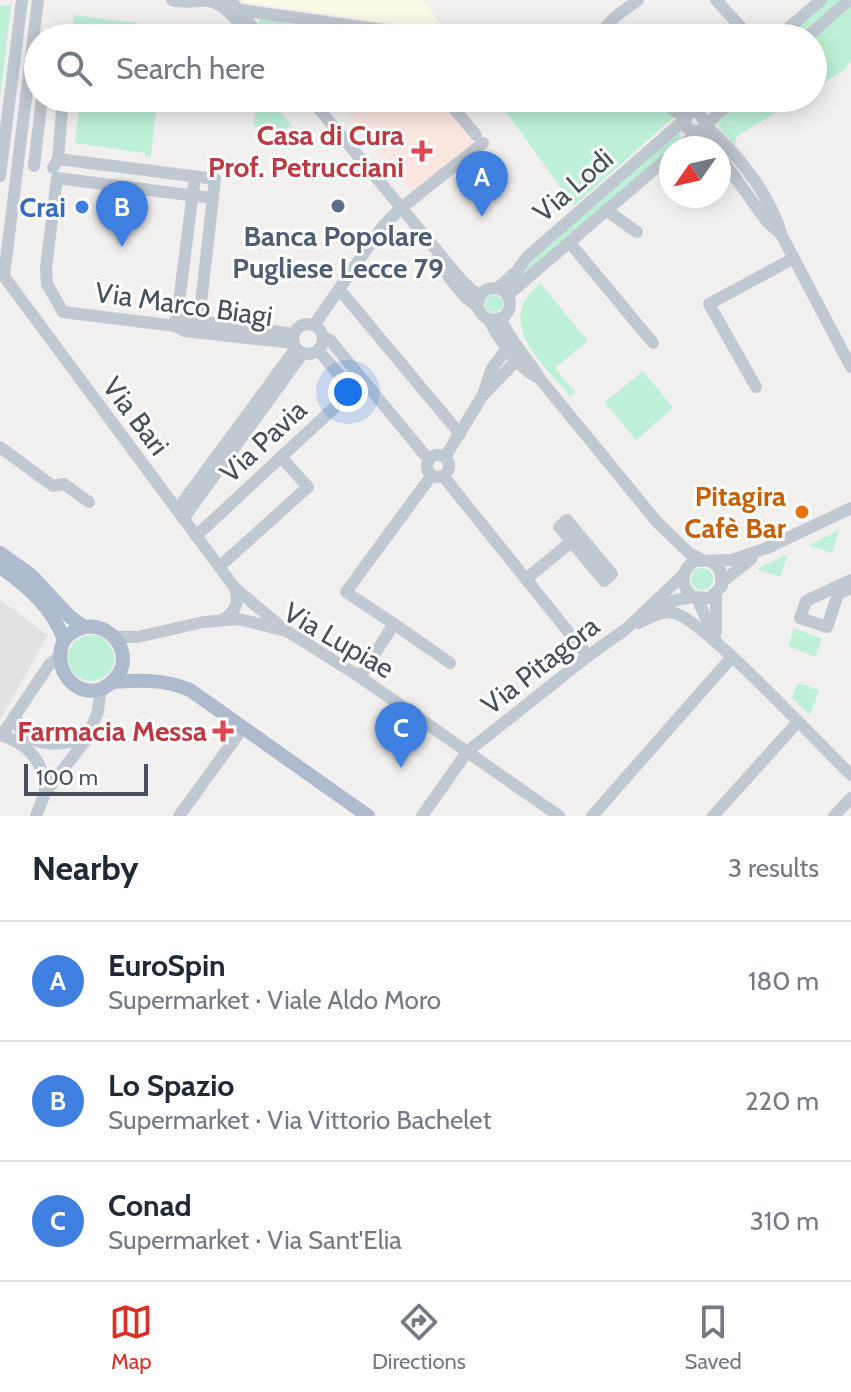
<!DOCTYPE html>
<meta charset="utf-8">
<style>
:root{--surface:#fff;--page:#f2f2f3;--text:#1f2937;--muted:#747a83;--line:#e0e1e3;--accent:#d93025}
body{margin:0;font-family:Cabin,sans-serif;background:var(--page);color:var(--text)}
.compass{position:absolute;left:659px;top:136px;width:72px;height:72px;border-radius:50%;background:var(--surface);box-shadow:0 4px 20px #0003;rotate:236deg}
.scale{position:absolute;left:24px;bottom:20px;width:124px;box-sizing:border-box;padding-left:8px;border:4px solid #47505d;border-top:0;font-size:22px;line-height:28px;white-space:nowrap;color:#47505d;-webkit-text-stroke:6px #fff;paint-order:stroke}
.you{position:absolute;left:348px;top:392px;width:28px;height:28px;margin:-20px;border:6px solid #fff;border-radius:50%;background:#1a73e8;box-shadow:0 0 0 12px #1a73e833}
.badge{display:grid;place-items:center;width:52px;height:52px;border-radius:50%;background:var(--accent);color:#fff;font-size:26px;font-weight:700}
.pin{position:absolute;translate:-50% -66px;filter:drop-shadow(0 2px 4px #0008)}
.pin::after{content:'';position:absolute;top:42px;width:28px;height:24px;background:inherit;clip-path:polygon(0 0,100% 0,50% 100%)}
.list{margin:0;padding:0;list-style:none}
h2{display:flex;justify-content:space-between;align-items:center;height:104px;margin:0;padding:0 32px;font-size:34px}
h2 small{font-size:26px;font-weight:400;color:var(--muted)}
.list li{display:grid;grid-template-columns:52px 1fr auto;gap:24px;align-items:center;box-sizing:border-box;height:120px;padding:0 32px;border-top:2px solid var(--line)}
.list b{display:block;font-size:30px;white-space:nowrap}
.list p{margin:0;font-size:26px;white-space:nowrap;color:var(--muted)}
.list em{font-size:26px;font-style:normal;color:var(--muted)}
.icon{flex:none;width:44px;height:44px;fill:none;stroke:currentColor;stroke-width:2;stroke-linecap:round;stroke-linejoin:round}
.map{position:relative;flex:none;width:851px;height:816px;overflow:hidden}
.search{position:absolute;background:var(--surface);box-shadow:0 4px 20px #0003;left:24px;right:24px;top:24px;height:88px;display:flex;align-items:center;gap:20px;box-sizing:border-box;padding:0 28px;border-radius:44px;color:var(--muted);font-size:30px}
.sheet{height:464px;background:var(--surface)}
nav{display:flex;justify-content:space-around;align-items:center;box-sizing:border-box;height:112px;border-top:2px solid var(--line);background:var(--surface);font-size:22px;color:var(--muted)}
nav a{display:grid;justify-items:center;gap:4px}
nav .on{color:var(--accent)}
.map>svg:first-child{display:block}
.commercial{fill:#fcf9e9}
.education{fill:#e3e1e1}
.medical{fill:#fbe6e0}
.green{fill:#bdf0d7}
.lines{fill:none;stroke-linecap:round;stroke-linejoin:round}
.minor{stroke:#c0c8d1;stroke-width:12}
.major{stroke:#aebbcf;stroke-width:14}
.health-dot{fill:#e0444e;stroke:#fff;stroke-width:3}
.service-dot{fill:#5c6f8a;stroke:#fff;stroke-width:3}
.shop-dot{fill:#3f7fe0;stroke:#fff;stroke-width:3}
.food-dot{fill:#e8710a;stroke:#fff;stroke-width:3}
.labels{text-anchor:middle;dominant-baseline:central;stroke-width:6;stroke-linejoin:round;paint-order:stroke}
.health-label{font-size:28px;font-weight:bold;fill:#be3a42;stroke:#fff;text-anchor:end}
.street-label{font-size:28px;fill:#47505d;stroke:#fff}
.shop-label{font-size:28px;font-weight:bold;fill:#366cbe;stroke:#fff;text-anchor:end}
.service-label{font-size:28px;font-weight:bold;fill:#4e5e75;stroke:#fff}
.food-label{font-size:28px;font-weight:bold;fill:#c56008;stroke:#fff;text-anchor:end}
</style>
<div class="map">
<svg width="851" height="816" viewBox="0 0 851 816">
<rect width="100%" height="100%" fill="#f2efef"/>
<!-- commercial -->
<path class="commercial" d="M242,0H423L446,31L244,2Z"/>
<!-- education -->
<path class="education" d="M0,600L48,635L0,720Z"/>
<!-- medical -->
<g class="medical">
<path d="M334,31L375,37L376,38H312L319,33Z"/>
<path d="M335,98H436L474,144L412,191Z"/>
</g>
<!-- green -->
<g class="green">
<path d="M827,0H840L796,38H784Z"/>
<path d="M0,5L11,6L0,98Z"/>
<path d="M851,6V62L846,66L847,68L813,89V39Z"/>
<path d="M74,15L166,27L164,38H70Z"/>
<path d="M263,18L302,26L303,29L296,38H270L259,25V20Z"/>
<path d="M80,98H157L151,157L145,156V153L75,143Z"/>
<path d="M259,98H269L291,125L278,136L253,125Z"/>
<path d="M496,98H649L675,116L574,206Z"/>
<path d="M746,98H799L736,137L735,145L717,124Z"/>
<path d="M679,132L681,138L525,278L509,288L506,286L527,264Z"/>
<path d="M540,283L588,341L555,368L575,392L570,396C542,362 493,323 540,283Z"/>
<circle cx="494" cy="304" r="9"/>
<path d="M643,371L673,408L636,440L605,402Z"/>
<path d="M839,530L832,553L809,545Z"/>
<path d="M788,554L780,577L757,569Z"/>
<circle cx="702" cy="579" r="11"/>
<path d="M794,628L822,639L815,657L788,646Z"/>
<circle cx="91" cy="658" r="23"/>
<path d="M798,683L819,690L810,715L792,698Z"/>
</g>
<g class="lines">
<!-- minor -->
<g class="minor">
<path d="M172,0C185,4 197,0 210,1C230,7 239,26 254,38"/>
<path d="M230,0L262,38"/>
<path d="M716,0L751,38"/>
<path d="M241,10L390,31L396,38"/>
<path d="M303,38L313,27L324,22"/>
<path d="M596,38L615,17L638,0"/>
<path d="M777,38L821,0"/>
<path d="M806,38L849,0"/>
<path d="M310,98L463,282L473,291L481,294"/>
<path d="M445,98L476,135"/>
<path d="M657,98L684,117"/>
<path d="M695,111L708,98"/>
<path d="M704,121H710L737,98"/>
<path d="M705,125C737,153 770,194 782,236L851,367"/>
<path d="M693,132L684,125L688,113L698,111L704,121"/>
<path d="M698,132L713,148"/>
<path d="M679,148L691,138L693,132L700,130"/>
<path d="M719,155L768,223L780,233"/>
<path d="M58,159L215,179L199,321"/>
<path d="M34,166L42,98"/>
<path d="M53,168L58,159L63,98"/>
<path d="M0,176L22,0"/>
<path d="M57,178L46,268L47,284L63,312L176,326L184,331L294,343"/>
<path d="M57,178L212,198"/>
<path d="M606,210L637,232"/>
<path d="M570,243L653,343"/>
<path d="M0,271L235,588L279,625"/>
<path d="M4,276L38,0"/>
<path d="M448,276L466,298L477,306"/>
<circle cx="494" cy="304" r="16"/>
<path d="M498,288L516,272L527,257L683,121"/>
<path d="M339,289L460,434"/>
<path d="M508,295L671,155"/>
<path d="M176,318L294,334"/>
<path d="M501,319C510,342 528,358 540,379L657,522L689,553L701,559"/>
<path d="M489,320C500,341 516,366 537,377"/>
<circle cx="308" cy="339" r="15"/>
<path d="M314,325L383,226L400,209L483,143"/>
<path d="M176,326L195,176"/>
<path d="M323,337L330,340L429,460"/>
<path d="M318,350L353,391"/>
<path d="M756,387L709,304L794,258"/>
<path d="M485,393L517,360"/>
<path d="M0,447L53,486L64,484L89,502"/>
<circle cx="438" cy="466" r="11"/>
<path d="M445,457L483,395L492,368L507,349"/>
<path d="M443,476L588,656"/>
<path d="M177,510L296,348"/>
<path d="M183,519L303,353"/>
<path d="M567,520L612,574L604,581L559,527Z"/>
<path d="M196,536L363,381"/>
<path d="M711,561L720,569L722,586L710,598L693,597C680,586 680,570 695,561L732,560L767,548L851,508"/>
<path d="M219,567L308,487L281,457"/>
<path d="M526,579L571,542"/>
<path d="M851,580L806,601L800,618L827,627L838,594L851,588"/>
<path d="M723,581L751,559"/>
<path d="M716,594V632"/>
<path d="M697,598L716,641"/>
<path d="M653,610L676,600L693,597"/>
<path d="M223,620C235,611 240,604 235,588"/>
<path d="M639,623C651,617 661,610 674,613C702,618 822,747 851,775"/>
<path d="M394,624L450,663"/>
<path d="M115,637H137L204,622L239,619L287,631L360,677L559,816"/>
<path d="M360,677L394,624L346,592L432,475"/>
<path d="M15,715C21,750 62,747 88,737"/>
<path d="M0,735C27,742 46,763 45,793"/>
<path d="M2,735L49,665L59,657"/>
<path d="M36,816L45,793L88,737L98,711L100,694L105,687"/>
<path d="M179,816L243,728"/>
<path d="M422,816L467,752L588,656L626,629L684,574"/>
<path d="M592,816L732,657"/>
<path d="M713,816L797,723"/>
<path d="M834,816L851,798"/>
</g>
<!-- major -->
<g class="major">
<path d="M0,553L32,576L70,617L84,627"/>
<path d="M0,567C27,586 53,608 64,640C48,674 86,708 113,681C144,651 96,603 64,640"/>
<path d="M113,682C141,680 164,679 190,690L368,816"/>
</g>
</g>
<!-- markers -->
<g class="health-dot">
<path d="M418 139h8v8h8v8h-8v8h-8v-8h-8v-8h8z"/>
<path d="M219 719h8v8h8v8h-8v8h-8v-8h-8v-8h8z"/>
</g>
<circle class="service-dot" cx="338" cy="206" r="8"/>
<circle class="shop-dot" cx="82" cy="207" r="8"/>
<circle class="food-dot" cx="802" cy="512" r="8"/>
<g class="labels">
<!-- health labels -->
<g class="health-label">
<text x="404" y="135">Casa di Cura<tspan x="404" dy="32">Prof. Petrucciani</tspan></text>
<text x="207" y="731">Farmacia Messa</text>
</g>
<!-- street labels -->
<g class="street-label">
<text transform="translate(573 185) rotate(-41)">Via Lodi</text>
<text transform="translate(184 304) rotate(8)">Via Marco Biagi</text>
<text transform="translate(136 416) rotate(53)">Via Bari</text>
<text transform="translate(263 441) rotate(-43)">Via Pavia</text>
<text transform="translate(339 640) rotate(30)">Via Lupiae</text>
<text transform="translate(540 665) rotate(-38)">Via Pitagora</text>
</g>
<!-- shop labels -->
<g class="shop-label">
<text x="66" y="207">Crai</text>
</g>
<!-- service labels -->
<g class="service-label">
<text x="338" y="236">Banca Popolare<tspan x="338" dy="32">Pugliese Lecce 79</tspan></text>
</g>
<!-- food labels -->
<g class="food-label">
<text x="786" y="496">Pitagira<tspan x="786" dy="32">Cafè Bar</tspan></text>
</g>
</g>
</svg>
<svg class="compass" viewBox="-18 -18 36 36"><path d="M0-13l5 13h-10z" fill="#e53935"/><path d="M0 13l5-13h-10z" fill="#747a83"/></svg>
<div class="scale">100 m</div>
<div class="you"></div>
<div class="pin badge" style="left:482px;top:217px;background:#3f7fe0">A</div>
<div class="pin badge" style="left:122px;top:247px;background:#3f7fe0">B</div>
<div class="pin badge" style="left:401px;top:768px;background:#3f7fe0">C</div>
<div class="search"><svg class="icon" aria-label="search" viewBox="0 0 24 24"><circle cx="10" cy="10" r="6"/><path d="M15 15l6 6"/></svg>Search here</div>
</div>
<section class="sheet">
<h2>Nearby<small>3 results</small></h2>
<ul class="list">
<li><span class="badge" style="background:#3f7fe0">A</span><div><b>EuroSpin</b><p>Supermarket · Viale Aldo Moro</p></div><em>180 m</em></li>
<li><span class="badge" style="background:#3f7fe0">B</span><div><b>Lo Spazio</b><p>Supermarket · Via Vittorio Bachelet</p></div><em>220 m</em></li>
<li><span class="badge" style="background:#3f7fe0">C</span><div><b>Conad</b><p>Supermarket · Via Sant'Elia</p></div><em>310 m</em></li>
</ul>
</section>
<nav>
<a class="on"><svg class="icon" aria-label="map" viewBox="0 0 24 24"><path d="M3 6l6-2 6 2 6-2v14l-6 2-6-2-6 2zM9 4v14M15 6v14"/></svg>Map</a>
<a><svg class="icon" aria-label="directions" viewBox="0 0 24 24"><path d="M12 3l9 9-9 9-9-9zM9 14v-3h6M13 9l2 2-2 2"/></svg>Directions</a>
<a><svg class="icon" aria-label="saved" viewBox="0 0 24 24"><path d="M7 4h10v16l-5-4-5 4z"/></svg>Saved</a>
</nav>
